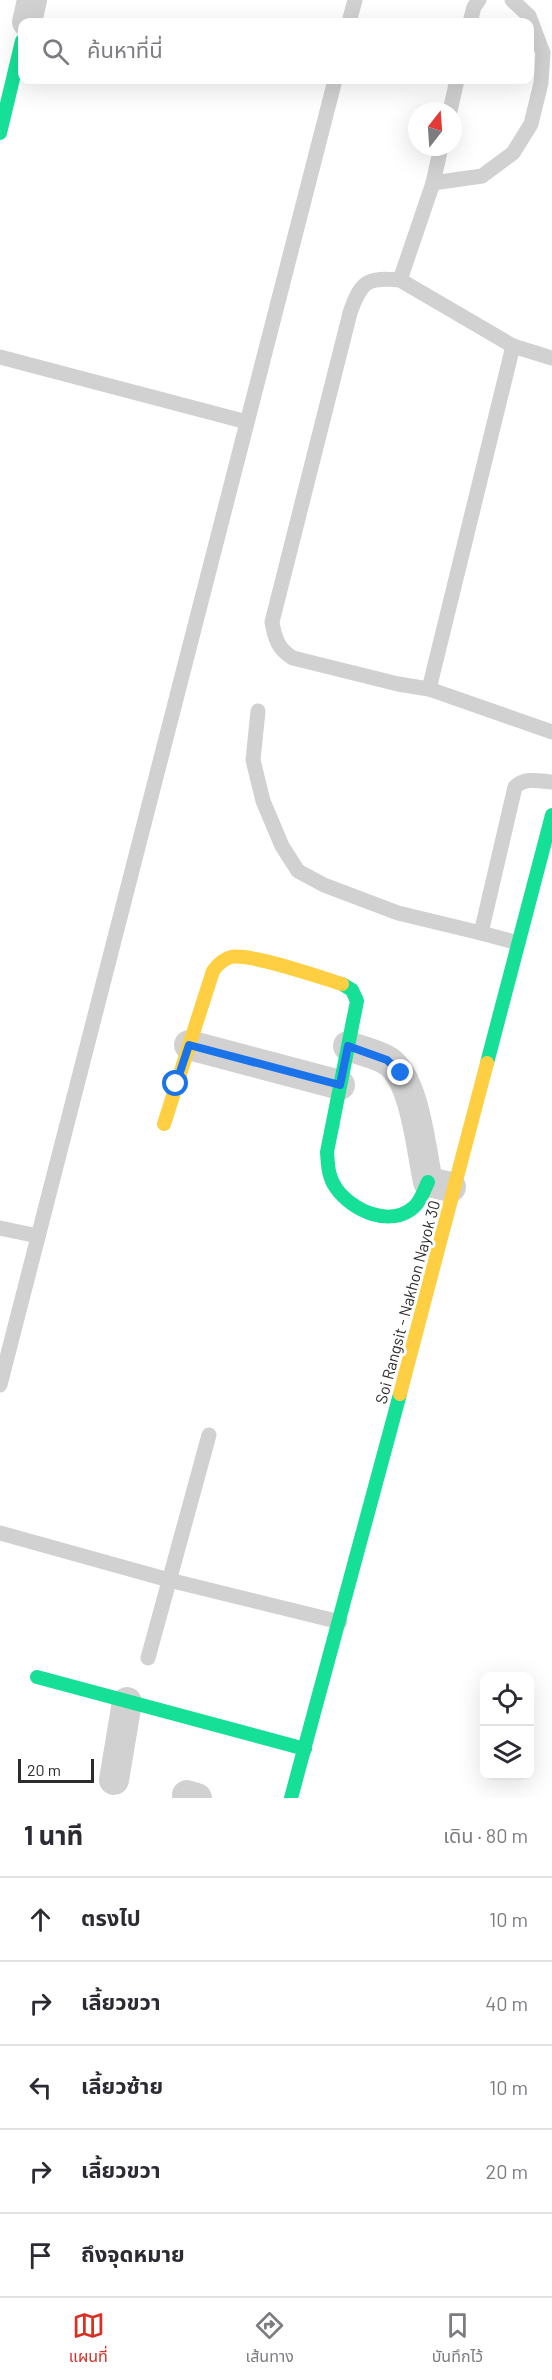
<!DOCTYPE html>
<html lang="th">
<meta charset="utf-8">
<style>
:root{--surface:#fff;--page:#f7f7f7;--text:#2b2b33;--muted:#7c7c81;--line:#e1e1e2;--accent:#d93025}
body{margin:0;font-family:Barlow,"Noto Sans Thai",sans-serif;background:var(--page);color:var(--text)}
.controls{position:absolute;right:18px;bottom:18px;display:grid;overflow:hidden;border-radius:12px;box-shadow:0 6px 24px #0002}
.controls button{width:54px;height:54px;display:grid;place-items:center;padding:0;border:0;border-bottom:2px solid var(--line);background:var(--surface);color:var(--text);font:30px sans-serif}
.compass{position:absolute;left:408px;top:102px;width:54px;height:54px;border-radius:50%;background:var(--surface);box-shadow:0 6px 24px #0002;rotate:17deg}
.scale{position:absolute;left:18px;bottom:15px;width:76px;box-sizing:border-box;padding-left:6px;border:3px solid #2c2c2c;border-top:0;font-size:16px;line-height:21px;white-space:nowrap;color:#2c2c2c;-webkit-text-stroke:4px #fff;paint-order:stroke}
.stop{position:absolute;width:18px;height:18px;margin:-14px;border:4px solid #1a73e8;border-radius:50%;background:#fff}
.stop.end{background:#1a73e8;border-color:#fff;box-shadow:0 2px 6px #0008}
.list{margin:0;padding:0;list-style:none}
h2{display:flex;justify-content:space-between;align-items:center;height:78px;margin:0;padding:0 24px;font-size:26px}
h2 small{font-size:20px;font-weight:400;color:var(--muted)}
.list li{display:grid;grid-template-columns:39px 1fr auto;gap:18px;align-items:center;box-sizing:border-box;height:84px;padding:0 24px;border-top:2px solid var(--line)}
.list b{display:block;font-size:22px;white-space:nowrap}
.list em{font-size:20px;font-style:normal;color:var(--muted)}
.icon{flex:none;width:33px;height:33px;fill:none;stroke:currentColor;stroke-width:2;stroke-linecap:round;stroke-linejoin:round}
.map{position:relative;flex:none;width:552px;height:1798px;overflow:hidden}
.search{position:absolute;background:var(--surface);box-shadow:0 6px 24px #0002;left:18px;right:18px;top:18px;height:66px;display:flex;align-items:center;gap:15px;box-sizing:border-box;padding:0 21px;border-radius:12px;color:var(--muted);font-size:22px}
.sheet{height:498px;background:var(--surface)}
nav{display:flex;justify-content:space-around;align-items:center;box-sizing:border-box;height:84px;border-top:2px solid var(--line);background:var(--surface);font-size:16px;color:var(--muted)}
nav a{display:grid;justify-items:center;gap:3px}
nav .on{color:var(--accent)}
.map>svg:first-child{display:block}
.lines{fill:none;stroke-linecap:round;stroke-linejoin:round}
.lane{stroke:#d1d1d1;stroke-width:15}
.street{stroke:#d1d1d1;stroke-width:30}
.fast{stroke:#16e098;stroke-width:14}
.slow{stroke:#ffcf43;stroke-width:14}
.route{stroke:#1a73e8;stroke-width:8}
.labels{text-anchor:middle;dominant-baseline:central;stroke-width:6;stroke-linejoin:round;paint-order:stroke}
.street-label{font-size:16px;fill:#2c2c2c;stroke:#fff}
</style>
<div class="map">
<svg width="552" height="1798" viewBox="0 0 552 1798">
<rect width="100%" height="100%" fill="#fff"/>
<g class="lines">
<!-- lane -->
<g class="lane">
<path d="M349,22L355,0"/>
<path d="M470,22L474,7L479,0"/>
<path d="M450,111L457,80"/>
<path d="M433,183L482,176L513,153L531,124L541,83L543,53L529,16L512,0"/>
<path d="M400,280L433,183L441,147"/>
<path d="M0,357L247,422"/>
<path d="M552,358L513,346L400,280C367,277 361,281 350,313L272,622C275,639 278,649 293,658L398,684L429,689L552,732"/>
<path d="M429,689L513,346"/>
<path d="M258,711L253,760L263,801L282,846L298,871L324,885L398,913L481,933"/>
<path d="M518,943L481,933L515,787C525,777 539,781 552,782"/>
<path d="M0,1228L38,1236"/>
<path d="M0,1385L335,80"/>
<path d="M0,1533L169,1580L340,1622"/>
<path d="M148,1658L209,1435"/>
</g>
<!-- street -->
<g class="street">
<path d="M27,22L32,0"/>
<path d="M189,1045L340,1085"/>
<path d="M348,1046C361,1051 377,1054 388,1061C415,1079 421,1149 428,1182L451,1187"/>
<path d="M114,1780L127,1702"/>
<path d="M187,1795L197,1798"/>
</g>
<!-- fast -->
<g class="fast">
<path d="M0,133L22,41"/>
<path d="M342,984L352,990L357,1001L327,1152C328,1165 328,1177 336,1188C352,1211 391,1228 414,1207C421,1201 424,1190 428,1182"/>
<path d="M487,1063L552,815"/>
<path d="M37,1677L305,1749"/>
<path d="M291,1798L400,1394"/>
</g>
<!-- slow -->
<g class="slow">
<path d="M164,1124L213,971C218,964 223,959 231,957C251,953 319,977 342,984"/>
<path d="M400,1394L487,1063"/>
</g>
</g>
<g class="lines">
<!-- route -->
<path class="route" d="M176,1084L189,1045L340,1085L348,1046L387,1060L401,1073"/>
</g>
<g class="labels">
<!-- street labels -->
<g class="street-label">
<text transform="translate(407 1302) rotate(-75)">Soi Rangsit - Nakhon Nayok 30</text>
</g>
</g>
</svg>
<div class="controls">
<button><svg class="icon" aria-label="locate" viewBox="0 0 24 24"><circle cx="12" cy="12" r="6"/><path d="M12 2v4M12 18v4M2 12h4M18 12h4"/></svg></button>
<button><svg class="icon" aria-label="layers" viewBox="0 0 24 24"><path d="M12 4l9 5-9 5-9-5zM3 14l9 5 9-5"/></svg></button>
</div>
<svg class="compass" viewBox="-18 -18 36 36"><path d="M0-13l5 13h-10z" fill="#e53935"/><path d="M0 13l5-13h-10z" fill="#7c7c81"/></svg>
<div class="scale">20 m</div>
<div class="stop" style="left:176px;top:1084px"></div>
<div class="stop end" style="left:401px;top:1073px"></div>
<div class="search"><svg class="icon" aria-label="search" viewBox="0 0 24 24"><circle cx="10" cy="10" r="6"/><path d="M15 15l6 6"/></svg>ค้นหาที่นี่</div>
</div>
<section class="sheet">
<h2>1 นาที<small>เดิน · 80 m</small></h2>
<ul class="list">
<li><svg class="icon" aria-label="ahead" viewBox="0 0 24 24"><path d="M12 20V5M6 11l6-6 6 6"/></svg><div><b>ตรงไป</b></div><em>10 m</em></li>
<li><svg class="icon" aria-label="right" viewBox="0 0 24 24"><path d="M7 20v-9h11M14 6l5 5-5 5"/></svg><div><b>เลี้ยวขวา</b></div><em>40 m</em></li>
<li><svg class="icon" aria-label="left" viewBox="0 0 24 24"><path d="M17 20v-9H6M10 6l-5 5 5 5"/></svg><div><b>เลี้ยวซ้าย</b></div><em>10 m</em></li>
<li><svg class="icon" aria-label="right" viewBox="0 0 24 24"><path d="M7 20v-9h11M14 6l5 5-5 5"/></svg><div><b>เลี้ยวขวา</b></div><em>20 m</em></li>
<li><svg class="icon" aria-label="arrive" viewBox="0 0 24 24"><path d="M6 21V4h12l-3 4 3 4H6"/></svg><div><b>ถึงจุดหมาย</b></div></li>
</ul>
</section>
<nav>
<a class="on"><svg class="icon" aria-label="map" viewBox="0 0 24 24"><path d="M3 6l6-2 6 2 6-2v14l-6 2-6-2-6 2zM9 4v14M15 6v14"/></svg>แผนที่</a>
<a><svg class="icon" aria-label="directions" viewBox="0 0 24 24"><path d="M12 3l9 9-9 9-9-9zM9 14v-3h6M13 9l2 2-2 2"/></svg>เส้นทาง</a>
<a><svg class="icon" aria-label="saved" viewBox="0 0 24 24"><path d="M7 4h10v16l-5-4-5 4z"/></svg>บันทึกไว้</a>
</nav>
